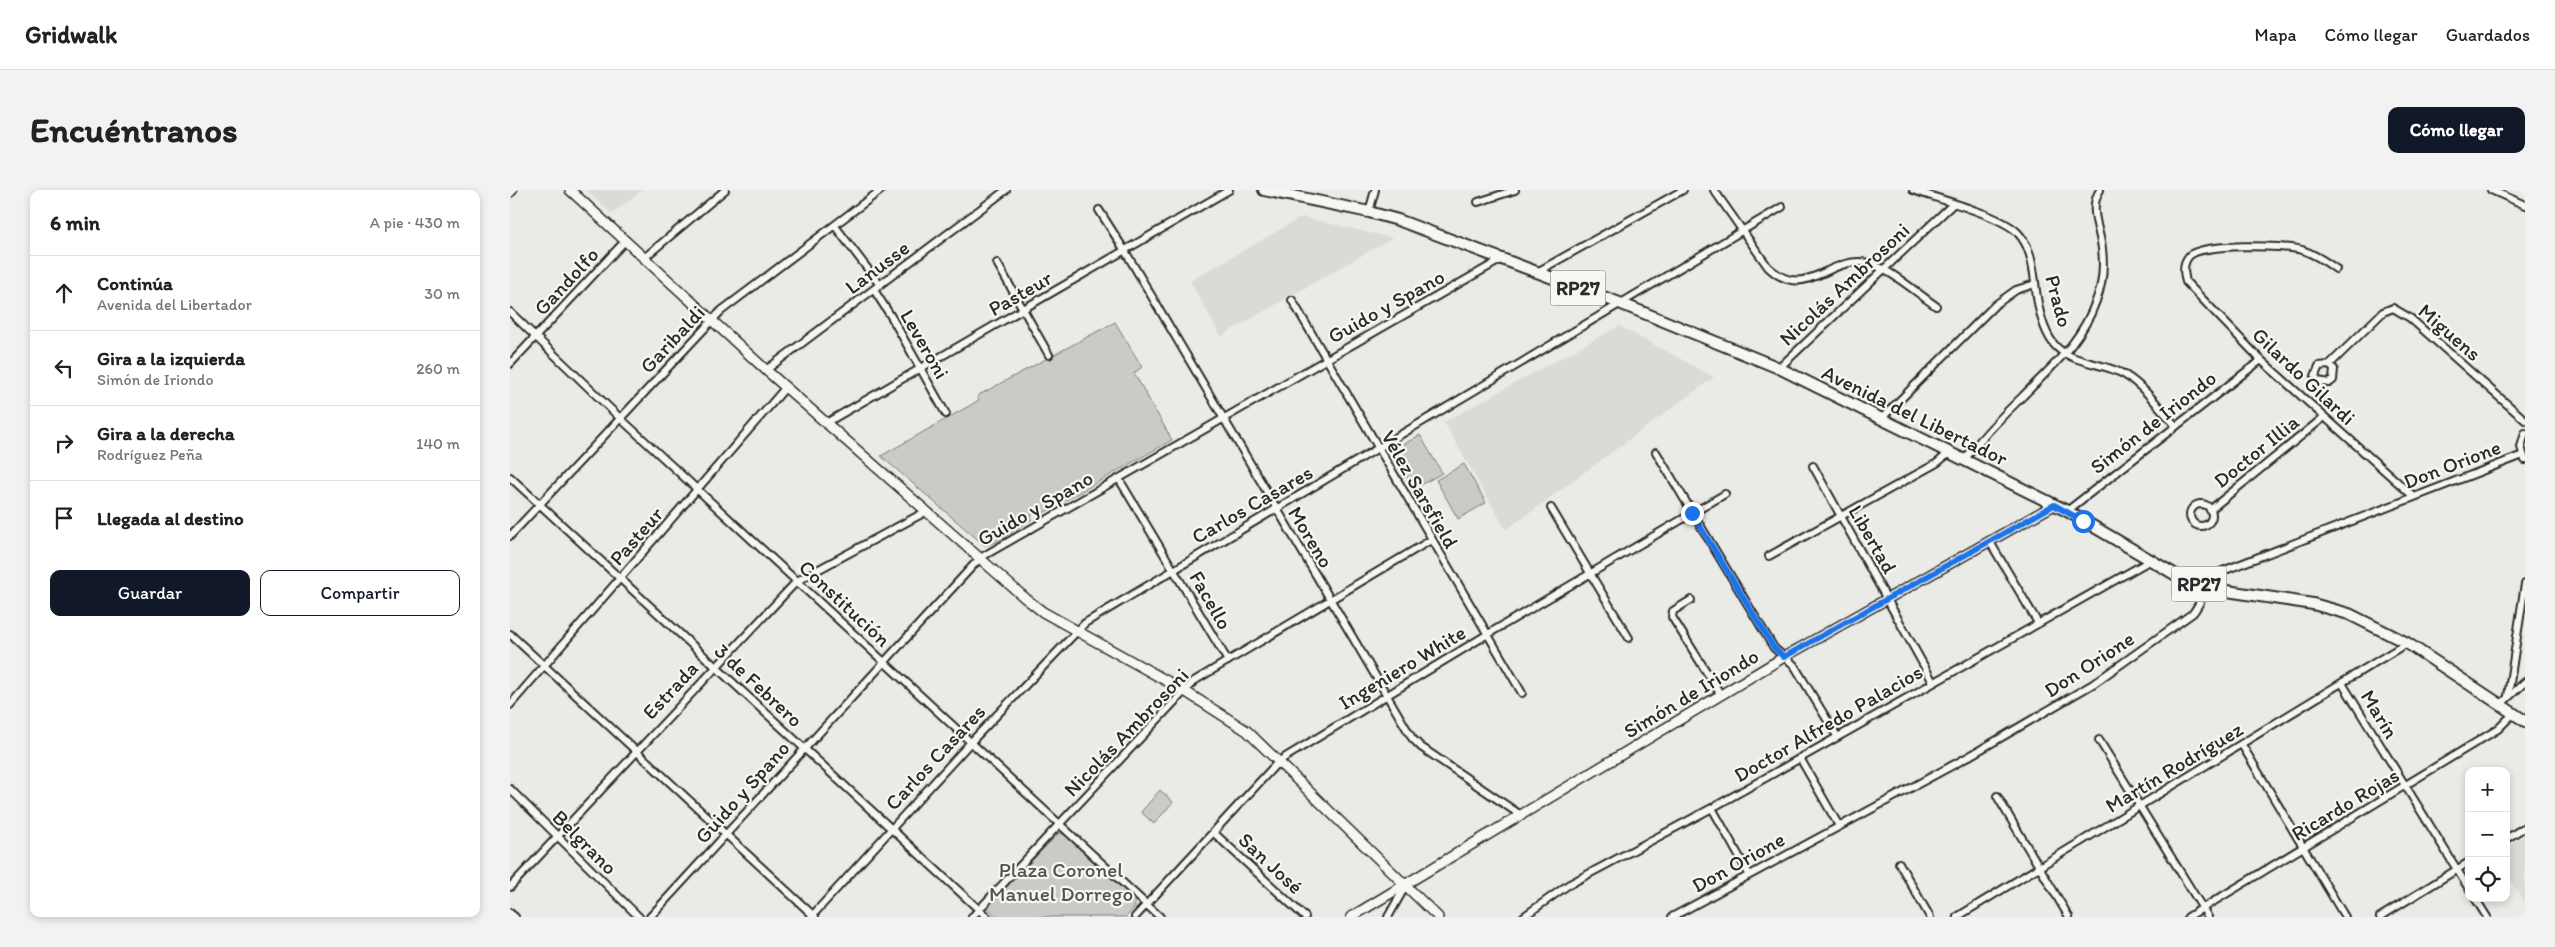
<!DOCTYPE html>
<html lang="es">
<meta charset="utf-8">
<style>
:root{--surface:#fff;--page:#f2f2f2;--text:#222;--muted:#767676;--line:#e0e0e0;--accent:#111827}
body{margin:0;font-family:Itim,sans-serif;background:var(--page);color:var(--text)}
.controls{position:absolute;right:15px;bottom:15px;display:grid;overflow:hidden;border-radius:10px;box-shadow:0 2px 8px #0003}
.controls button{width:45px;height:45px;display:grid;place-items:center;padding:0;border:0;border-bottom:1px solid var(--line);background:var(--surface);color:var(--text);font:25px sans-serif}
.stop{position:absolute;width:15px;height:15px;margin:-11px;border:4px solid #1a73e8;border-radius:50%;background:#fff}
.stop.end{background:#1a73e8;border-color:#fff;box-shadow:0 1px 5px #0008}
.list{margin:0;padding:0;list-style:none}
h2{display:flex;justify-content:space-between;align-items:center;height:65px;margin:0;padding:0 20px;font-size:21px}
h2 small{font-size:16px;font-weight:400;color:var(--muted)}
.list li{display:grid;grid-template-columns:32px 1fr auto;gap:15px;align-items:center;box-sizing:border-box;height:75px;padding:0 20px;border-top:1px solid var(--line)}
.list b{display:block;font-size:19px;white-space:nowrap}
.list p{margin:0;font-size:16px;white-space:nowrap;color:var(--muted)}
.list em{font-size:16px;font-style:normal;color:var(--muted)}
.actions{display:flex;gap:10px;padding:15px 20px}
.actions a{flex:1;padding:11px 0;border:1px solid var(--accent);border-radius:10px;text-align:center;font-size:18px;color:var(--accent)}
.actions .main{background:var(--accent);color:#fff}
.icon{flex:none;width:28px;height:28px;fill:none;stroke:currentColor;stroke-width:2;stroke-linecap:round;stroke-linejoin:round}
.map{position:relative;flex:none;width:2015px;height:727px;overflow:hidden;border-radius:10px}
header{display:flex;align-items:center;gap:30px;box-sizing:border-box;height:70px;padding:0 25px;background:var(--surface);border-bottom:1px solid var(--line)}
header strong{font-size:24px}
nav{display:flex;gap:28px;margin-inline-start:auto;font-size:18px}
.intro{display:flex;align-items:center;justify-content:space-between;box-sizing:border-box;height:120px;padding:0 30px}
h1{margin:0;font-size:35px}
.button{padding:12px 22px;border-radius:10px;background:var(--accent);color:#fff;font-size:18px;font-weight:700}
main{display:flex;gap:30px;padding:0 30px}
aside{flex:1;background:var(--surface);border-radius:10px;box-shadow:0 2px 8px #0003}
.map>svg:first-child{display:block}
.built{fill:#dadad6}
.green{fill:#cacac7;stroke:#7a7a79}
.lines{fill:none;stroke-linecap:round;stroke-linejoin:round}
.street-casing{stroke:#2b2b2b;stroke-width:10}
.secondary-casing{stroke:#2b2b2b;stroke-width:12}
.primary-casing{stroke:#2b2b2b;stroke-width:14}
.street{stroke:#f6f6f2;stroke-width:6}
.secondary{stroke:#f6f6f2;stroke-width:9}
.primary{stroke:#f6f6f2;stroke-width:10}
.route{stroke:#1a73e8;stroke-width:6}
.labels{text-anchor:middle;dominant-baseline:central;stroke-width:4.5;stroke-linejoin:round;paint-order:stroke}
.shield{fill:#f6f6f2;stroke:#686867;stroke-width:1}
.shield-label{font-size:20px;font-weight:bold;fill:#2b2b2b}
.street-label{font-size:21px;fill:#2b2b2b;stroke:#f6f6f2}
.park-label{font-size:21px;fill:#535352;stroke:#f6f6f2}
</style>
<header>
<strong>Gridwalk</strong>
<nav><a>Mapa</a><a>Cómo llegar</a><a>Guardados</a></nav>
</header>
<div class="intro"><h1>Encuéntranos</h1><a class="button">Cómo llegar</a></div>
<main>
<aside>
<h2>6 min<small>A pie · 430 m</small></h2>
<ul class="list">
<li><svg class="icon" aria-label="ahead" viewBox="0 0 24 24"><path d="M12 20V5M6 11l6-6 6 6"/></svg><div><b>Continúa</b><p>Avenida del Libertador</p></div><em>30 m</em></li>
<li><svg class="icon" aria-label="left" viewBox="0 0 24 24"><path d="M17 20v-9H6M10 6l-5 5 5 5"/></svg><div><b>Gira a la izquierda</b><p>Simón de Iriondo</p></div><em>260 m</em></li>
<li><svg class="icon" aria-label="right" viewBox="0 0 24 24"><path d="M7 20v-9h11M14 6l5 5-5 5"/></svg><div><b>Gira a la derecha</b><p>Rodríguez Peña</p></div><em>140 m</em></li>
<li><svg class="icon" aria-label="arrive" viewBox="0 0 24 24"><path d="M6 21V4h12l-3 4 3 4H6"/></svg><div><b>Llegada al destino</b></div></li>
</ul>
<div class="actions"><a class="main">Guardar</a><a>Compartir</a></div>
</aside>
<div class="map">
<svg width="2015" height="727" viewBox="0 0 2015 727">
<rect width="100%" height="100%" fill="#eaeae6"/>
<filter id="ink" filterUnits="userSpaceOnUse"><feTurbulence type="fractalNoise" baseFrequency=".02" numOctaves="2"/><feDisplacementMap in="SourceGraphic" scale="10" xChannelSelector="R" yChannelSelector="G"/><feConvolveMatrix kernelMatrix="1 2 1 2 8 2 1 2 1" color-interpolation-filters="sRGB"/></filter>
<g filter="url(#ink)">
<!-- built -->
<g class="built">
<path d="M76,0H132L102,24Z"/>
<path d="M792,27L882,48L711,146L680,91Z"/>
<path d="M1109,136L1204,187L996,340L934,232Z"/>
<path d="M2015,645V713L1996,684V657Z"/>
</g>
<!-- green -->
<g class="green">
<path d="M605,132L632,177L624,183L662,250L528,326L526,323L521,325L522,329C511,336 486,356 474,355L371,266L459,216L469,210L467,206Z"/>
<path d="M910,245L932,283L904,299L882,261Z"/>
<path d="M954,274L976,313L948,329L926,290Z"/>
<path d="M650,600L663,612L644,634L631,622Z"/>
<path d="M549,643L554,644L625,710V717L616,727H486L478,718V715Z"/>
</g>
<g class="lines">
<!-- street casing -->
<g class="street-casing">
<g id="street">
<path d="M1204,0L1258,77C1296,113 1318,65 1358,73C1379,78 1408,104 1426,116"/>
<path d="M1403,0C1428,9 1491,25 1508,43C1520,56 1523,75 1525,92C1527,112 1531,137 1543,153C1559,174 1594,172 1615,185C1635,197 1650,219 1666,236"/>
<path d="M1981,0L2015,15"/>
<path d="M968,12L1005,0"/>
<path d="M589,20L615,61L902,548L911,557L1012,626"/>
<path d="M859,22L865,0"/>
<path d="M325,36L370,95"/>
<path d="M134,68L215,0"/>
<path d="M487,73L539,165"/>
<path d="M1826,79C1815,71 1805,64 1792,60C1774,55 1691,53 1679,66C1672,74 1674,83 1676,92L1751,170L1903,306"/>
<path d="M1027,82L1173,0"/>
<path d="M364,100L382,128L436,224"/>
<path d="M782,110L1012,503"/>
<path d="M0,122L110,228L650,727"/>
<path d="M0,174L115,51"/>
<path d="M1819,175L1824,179L1823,190L1819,193L1808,191L1805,186L1809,176L1819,175L1873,122L1883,118L1900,128L2015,230"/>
<path d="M1269,178L1443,14"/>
<path d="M256,180L496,0"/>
<path d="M1371,229L1485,115L1506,100L1525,94"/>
<path d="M316,233L719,0"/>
<path d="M2015,243L2011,257L2015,270"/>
<path d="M1146,262L1264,458L1284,475L1327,546"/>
<path d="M1454,270C1472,247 1492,226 1513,206C1543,175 1571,153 1586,111C1593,94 1594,76 1592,59C1590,39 1578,18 1590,0"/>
<path d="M1303,276L1423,492"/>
<path d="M0,287L477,727"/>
<path d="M609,289L718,471"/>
<circle cx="1691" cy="325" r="11"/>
<path d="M1041,318L1119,448"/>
<path d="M1700,320L1813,228"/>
<path d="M1557,321L1751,170"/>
<path d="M0,346L211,121L371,0"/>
<path d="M1480,352L1528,433"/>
<path d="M1259,366L1427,273L1439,263"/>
<path d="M1181,410L1163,421L1162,427L1211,505"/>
<path d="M0,444L305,727"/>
<path d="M1832,493L1959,699"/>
<path d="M1998,506L2015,394"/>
<path d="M1991,514L2015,492"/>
<path d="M0,515L276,197"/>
<path d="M1589,550L1698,727"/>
<path d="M1732,555L1835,727"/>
<path d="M1290,568L1329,636"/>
<path d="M0,599L129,727"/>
<path d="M1487,606L1559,727"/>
<path d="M1202,618L1239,684"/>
<path d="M704,643L795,727"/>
<path d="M1996,649L2015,637"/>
<path d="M1389,673L1420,727"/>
<path d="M0,697L287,391L417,321"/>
<path d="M1965,708L1977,727"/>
<path d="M0,723L5,727"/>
<path d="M140,727L470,368L992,69"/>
<path d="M301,727L460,553L575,433L1272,17"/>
<path d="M462,727L684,491L921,350"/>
<path d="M625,727L769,571L978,444L1215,304"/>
<path d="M878,727L896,695"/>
<path d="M1013,727L1058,695L1202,618L1641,370"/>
<path d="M1162,727L1456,568L1583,494L1683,423C1694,409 1696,393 1710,382L2013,265"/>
<path d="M1447,727L1897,453"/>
<path d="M1678,727L1988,539L2004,523"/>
<path d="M1870,727L1959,672"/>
</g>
</g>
<!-- secondary casing -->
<g class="secondary-casing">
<g id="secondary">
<path d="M60,0L256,180L515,408L533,422L673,500L737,541L928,727"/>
<path d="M0,2L2,0"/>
<path d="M841,727L1274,467L1544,315"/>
</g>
</g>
<!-- primary casing -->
<g class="primary-casing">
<path id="primary" d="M754,0L859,22L888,30L1112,114L1269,178L1557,321L1666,385L1697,398L1803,414L1839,424L1897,453L2015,531"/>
</g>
<!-- street -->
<use href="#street" class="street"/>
<!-- secondary -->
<use href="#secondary" class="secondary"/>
<!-- primary -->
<use href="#primary" class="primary"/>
</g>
</g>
<g class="lines" filter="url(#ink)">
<!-- route -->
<path class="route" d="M1182,323L1264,458L1274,467L1544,315L1573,331"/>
</g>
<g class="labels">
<!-- shield labels -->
<g class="shield">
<rect x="1040.5" y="80.5" width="55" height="35" rx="4"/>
<rect x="1661.5" y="376.5" width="55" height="35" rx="4"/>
</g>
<g class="shield-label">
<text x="1068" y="98">RP27</text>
<text x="1689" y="394">RP27</text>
</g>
<!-- street labels -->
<g class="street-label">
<text transform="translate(367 77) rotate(-37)">Lanusse</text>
<text transform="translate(56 91) rotate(-47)">Gandolfo</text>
<text transform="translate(1334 94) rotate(-43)">Nicolás Ambrosoni</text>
<text transform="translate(510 103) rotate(-30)">Pasteur</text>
<text transform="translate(1549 111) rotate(75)">Prado</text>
<text transform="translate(876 116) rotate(-29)">Guido y Spano</text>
<text transform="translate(1940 142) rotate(41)">Miguens</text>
<text transform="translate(162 149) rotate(-47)">Garibaldi</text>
<text transform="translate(415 154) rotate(60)">Leveroni</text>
<text transform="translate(1794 186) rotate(43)">Gilardo Gilardi</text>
<text transform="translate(1405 225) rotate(26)">Avenida del Libertador</text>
<text transform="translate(1643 232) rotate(-38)">Simón de Iriondo</text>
<text transform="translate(1746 261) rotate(-39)">Doctor Illia</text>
<text transform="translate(1942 274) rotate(-21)">Don Orione</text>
<text transform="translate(910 299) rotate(60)">Vélez Sarsfield</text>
<text transform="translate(742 314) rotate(-30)">Carlos Casares</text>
<text transform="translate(525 318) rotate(-30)">Guido y Spano</text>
<text transform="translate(126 346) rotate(-49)">Pasteur</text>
<text transform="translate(801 347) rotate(59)">Moreno</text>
<text transform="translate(1363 349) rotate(60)">Libertad</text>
<text transform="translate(701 410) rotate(60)">Facello</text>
<text transform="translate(335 413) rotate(43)">Constitución</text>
<text transform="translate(1579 474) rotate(-33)">Don Orione</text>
<text transform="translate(892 477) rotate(-31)">Ingeniero White</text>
<text transform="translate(249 495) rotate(43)">3 de Febrero</text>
<text transform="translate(160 500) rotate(-47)">Estrada</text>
<text transform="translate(1181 503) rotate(-31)">Simón de Iriondo</text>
<text transform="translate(1870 524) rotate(59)">Marín</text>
<text transform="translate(1318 533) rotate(-30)">Doctor Alfredo Palacios</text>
<text transform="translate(616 542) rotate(-46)">Nicolás Ambrosoni</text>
<text transform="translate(425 567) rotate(-47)">Carlos Casares</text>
<text transform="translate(1664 577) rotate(-31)">Martín Rodríguez</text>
<text transform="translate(232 602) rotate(-48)">Guido y Spano</text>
<text transform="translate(1835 614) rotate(-31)">Ricardo Rojas</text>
<text transform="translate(75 652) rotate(45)">Belgrano</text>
<text transform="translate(1228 672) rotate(-29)">Don Orione</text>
<text transform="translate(761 673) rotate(43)">San José</text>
</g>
<!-- park labels -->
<g class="park-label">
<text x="551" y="679">Plaza Coronel<tspan x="551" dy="24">Manuel Dorrego</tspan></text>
</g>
</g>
</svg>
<div class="controls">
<button>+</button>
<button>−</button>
<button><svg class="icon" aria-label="locate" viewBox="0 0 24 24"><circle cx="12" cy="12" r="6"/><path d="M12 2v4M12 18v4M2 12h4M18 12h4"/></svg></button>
</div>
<div class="stop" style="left:1573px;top:331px"></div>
<div class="stop end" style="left:1182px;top:323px"></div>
</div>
</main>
